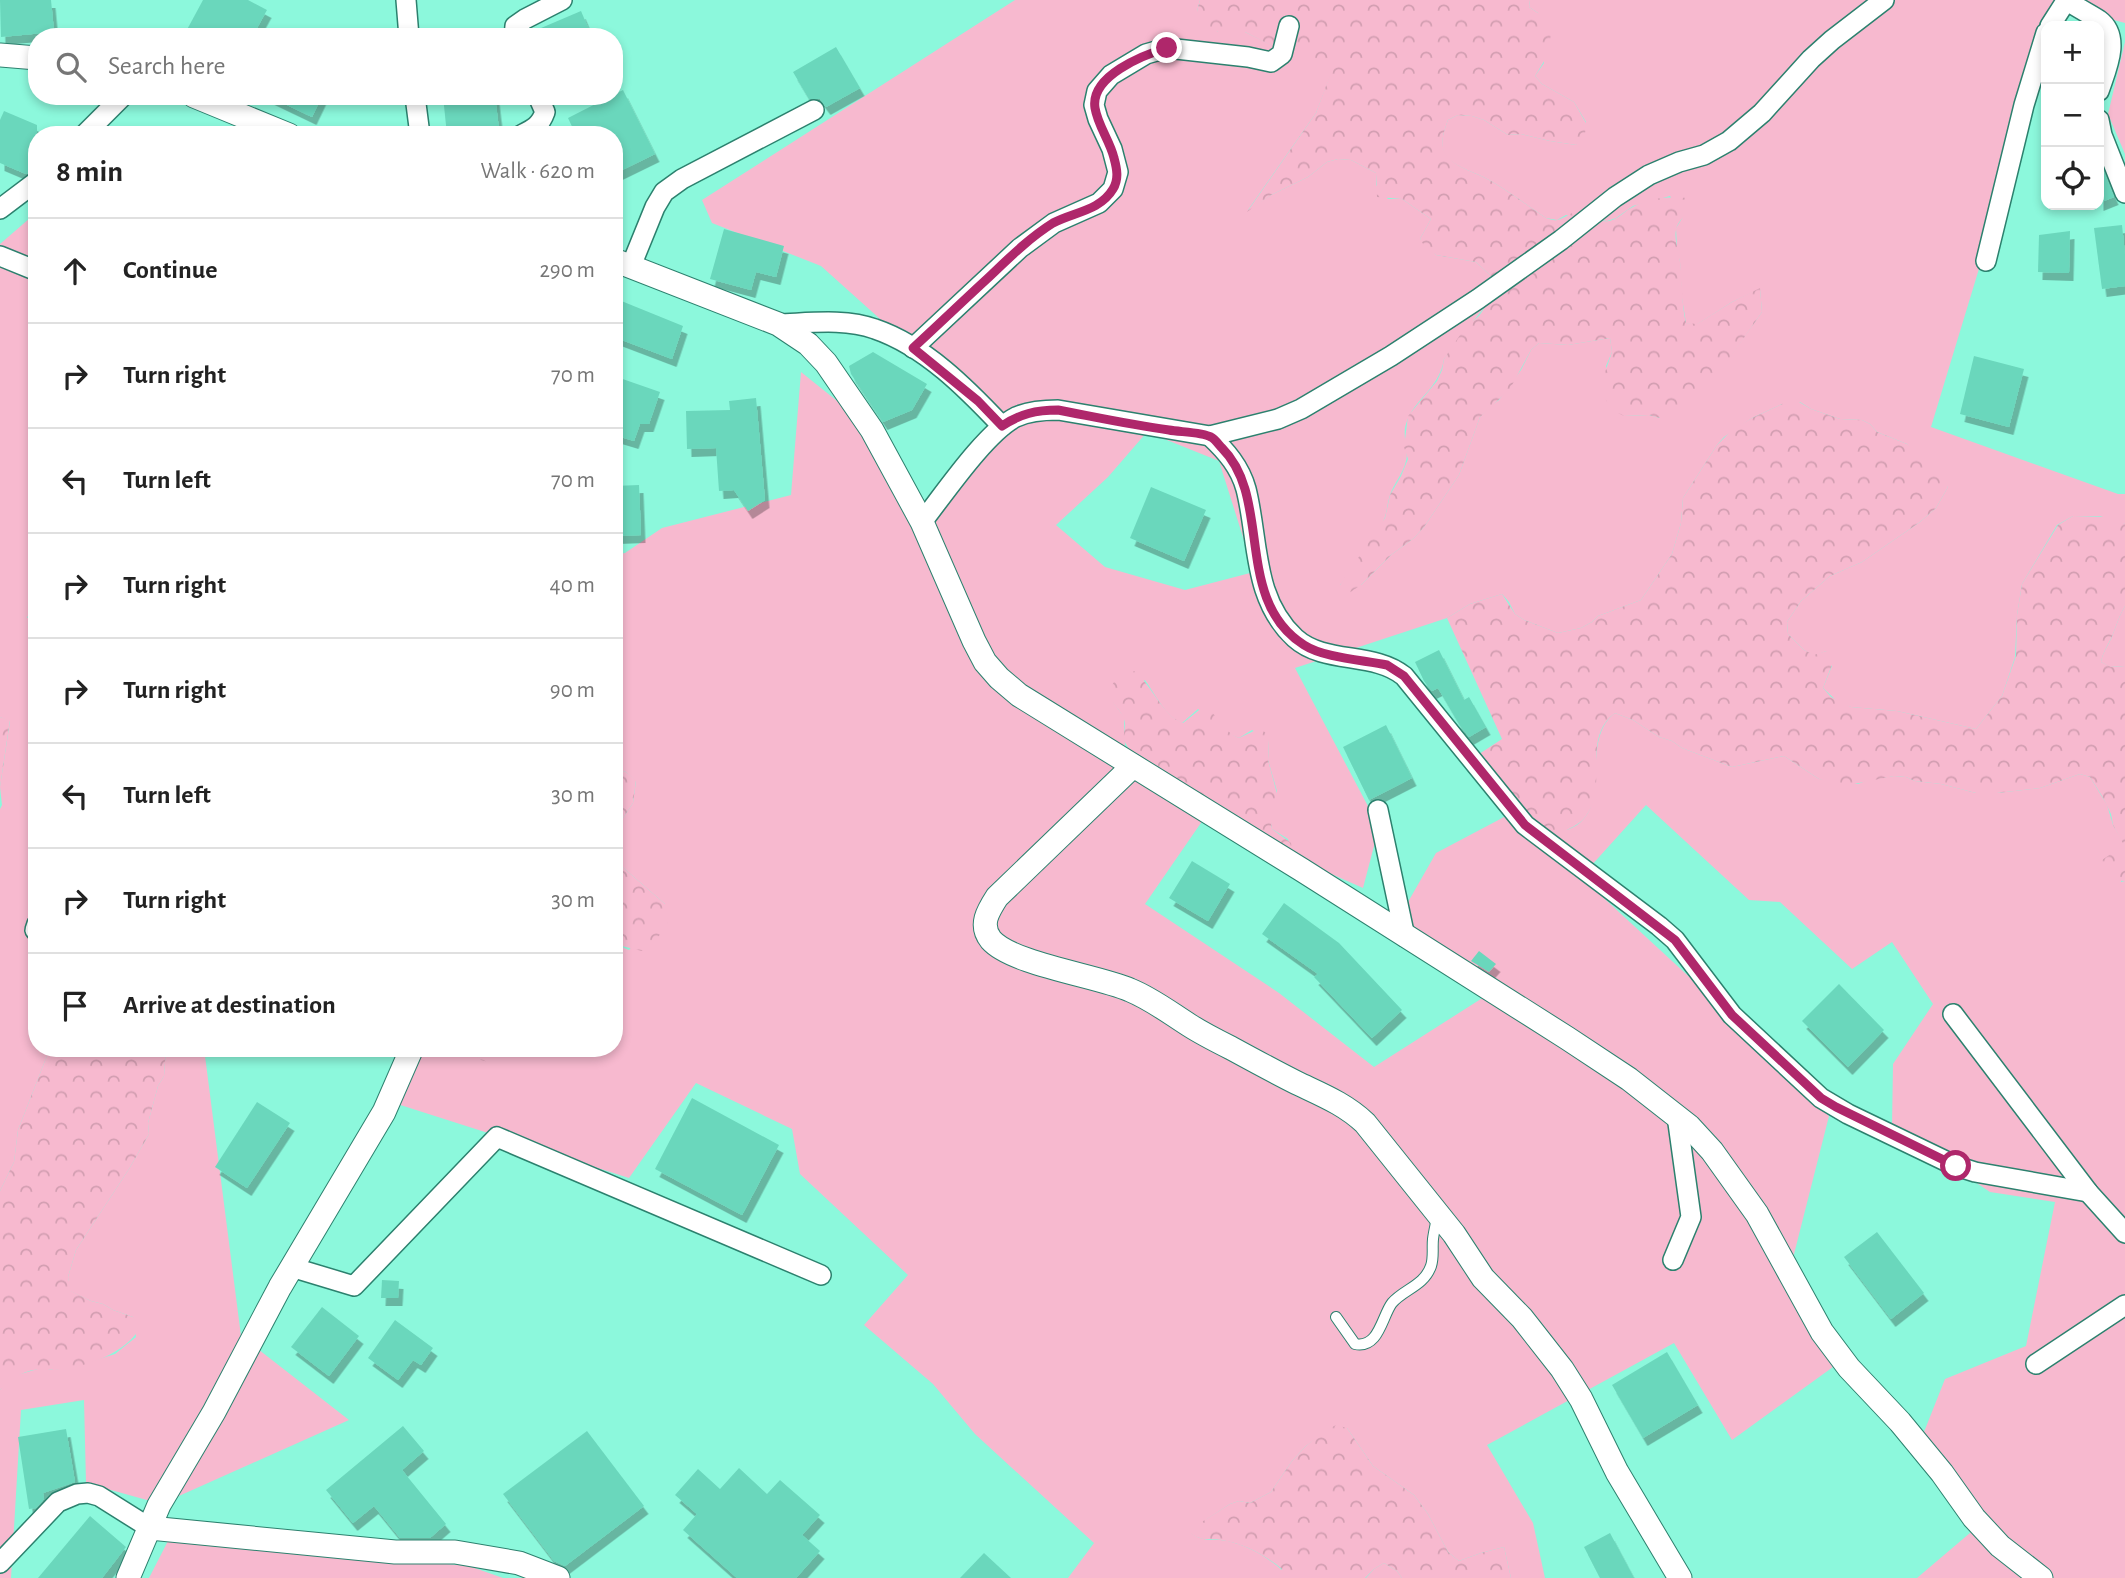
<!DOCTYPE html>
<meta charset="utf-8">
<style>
:root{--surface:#fff;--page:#f6f6f6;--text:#222;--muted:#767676;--line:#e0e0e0}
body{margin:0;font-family:"Alegreya Sans",sans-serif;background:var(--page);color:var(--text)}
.controls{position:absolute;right:21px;top:21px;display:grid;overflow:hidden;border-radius:14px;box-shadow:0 4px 10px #0003}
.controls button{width:63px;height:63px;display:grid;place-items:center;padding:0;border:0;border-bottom:2px solid var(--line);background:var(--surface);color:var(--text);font:35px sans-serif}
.stop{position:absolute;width:21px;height:21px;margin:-16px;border:5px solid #af276b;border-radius:50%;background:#fff}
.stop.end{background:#af276b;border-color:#fff;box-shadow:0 2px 7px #0008}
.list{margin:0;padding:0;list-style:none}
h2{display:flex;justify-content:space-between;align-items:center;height:91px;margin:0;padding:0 28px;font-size:30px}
h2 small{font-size:23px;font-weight:400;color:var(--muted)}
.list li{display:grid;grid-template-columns:46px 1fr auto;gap:21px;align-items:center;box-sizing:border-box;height:105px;padding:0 28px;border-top:2px solid var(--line)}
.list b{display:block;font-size:26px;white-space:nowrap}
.list em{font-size:23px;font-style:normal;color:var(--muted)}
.icon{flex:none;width:38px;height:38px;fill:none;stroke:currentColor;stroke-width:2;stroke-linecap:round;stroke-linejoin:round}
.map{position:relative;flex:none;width:2125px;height:1578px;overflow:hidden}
.search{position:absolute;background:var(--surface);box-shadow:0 4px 10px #0003;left:28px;top:28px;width:595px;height:77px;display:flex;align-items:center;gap:18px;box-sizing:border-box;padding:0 24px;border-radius:28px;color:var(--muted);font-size:26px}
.panel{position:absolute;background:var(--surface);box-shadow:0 4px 10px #0003;left:28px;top:126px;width:595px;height:931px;border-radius:28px}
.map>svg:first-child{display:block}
.grass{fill:#f7b9cf;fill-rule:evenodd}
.forest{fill:url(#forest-crowns)}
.building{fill:#6bd7bc;filter:url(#shadow)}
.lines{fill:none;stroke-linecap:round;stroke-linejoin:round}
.service-casing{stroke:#2c816e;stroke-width:12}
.minor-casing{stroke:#2c816e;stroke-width:22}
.tertiary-casing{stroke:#2c816e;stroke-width:25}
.service{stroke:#fff;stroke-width:10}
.minor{stroke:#fff;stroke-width:19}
.tertiary{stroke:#fff;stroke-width:23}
.route{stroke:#af276b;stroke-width:9}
</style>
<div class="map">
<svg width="2125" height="1578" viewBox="0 0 2125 1578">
<defs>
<pattern id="forest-crowns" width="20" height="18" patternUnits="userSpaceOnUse" patternTransform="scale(1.75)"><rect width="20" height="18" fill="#f7b9cf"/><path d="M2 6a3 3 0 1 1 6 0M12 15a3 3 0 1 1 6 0" fill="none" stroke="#d29eb1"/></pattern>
<filter id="shadow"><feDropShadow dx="4.5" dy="8" stdDeviation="0" flood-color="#0004"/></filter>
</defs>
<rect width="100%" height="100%" fill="#8cf8dc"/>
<!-- grass -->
<g class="grass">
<path d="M1015,0H1200L1197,11L1218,32H1245L1331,74L1316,113L1248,210L1271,195L1308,177L1327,162L1338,159L1351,160L1376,173V185L1388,199H1402L1431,219L1420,239L1436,255L1476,262L1492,277L1493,292L1489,301L1444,359C1439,390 1414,398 1406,424C1402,436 1409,454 1406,461C1403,474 1394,483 1390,495C1387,504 1387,514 1383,522C1374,542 1355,568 1340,585H1361L1391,555L1414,538L1424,527L1459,475L1480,417L1489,407L1499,400L1521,370L1531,350L1539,343L1568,345L1610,338L1612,352L1606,366L1624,416L1649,415L1660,418L1727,361L1762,312L1760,289L1732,302L1696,325L1686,323L1682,298L1680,262L1677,250L1676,228L1683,217L1670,196L1633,206L1616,218L1607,221L1566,215L1557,220L1546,218C1528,206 1510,192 1491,181C1478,173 1458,169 1447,157C1438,146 1444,131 1448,120L1458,115L1472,116L1484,120L1508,135L1521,134L1550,141L1576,145L1586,122L1574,102L1542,84L1535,76L1544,63L1538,13L1529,7L1530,0H2125V23L2059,5L1931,427L2118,494H2125V524L2100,516H2073L2057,525L2022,584L2017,615L2015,657L2002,696L1976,729L1897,711L1851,707L1839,703L1823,688L1832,666L1826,651L1814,656L1804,650L1788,634L1787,622L1801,601L1830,576L1862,562L1920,522L1936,508L1948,487L1907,444L1877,432L1870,424L1862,420L1840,419L1811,409L1800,402L1782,404L1752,418L1724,437L1717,445L1683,498L1681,523L1672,554L1641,600L1598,616L1592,622L1581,628L1558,633L1524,620L1515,614L1509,602L1502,594L1470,604L1447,618L1295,668L1379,827L1363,888L1293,857L1288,839L1272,829L1271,824L1277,791L1268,760L1269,740L1252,730L1239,738L1232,735L1198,709L1182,723C1166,717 1155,694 1145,680L1113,702L1124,717L1125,746L1205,817L1145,904L1279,993L1374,1067L1495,990L1396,923L1436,853L1506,816L1567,830C1617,812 1577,742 1615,713L1633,720L1659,737L1672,741L1682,748L1732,767L1784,756L1819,779L1858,784L1868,780L1894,776L1906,777L1915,781L1941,784L1976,793H1997L2040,788L2080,774L2090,777L2107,805L2113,825L2125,845L2121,882L2125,881V1578H1917L1977,1527L1922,1437L1945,1379L2026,1346L2055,1202L1990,1192L1892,1126L1893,1064L1933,1004L1892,942L1852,969L1780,902L1749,900L1646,805L1581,877L1698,985L1829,1116L1791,1266L1833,1367L1732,1440L1674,1343L1487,1445L1533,1523L1545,1578H1511L1504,1547L1481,1553L1459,1561L1448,1552L1428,1514L1414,1495L1373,1466L1347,1428L1314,1440L1306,1446L1292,1461L1271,1492L1250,1503L1239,1501L1230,1504L1207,1519L1191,1533C1204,1543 1213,1538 1228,1541C1248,1546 1266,1556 1282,1570V1578H1068L1094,1543L975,1434L933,1384L864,1325L908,1275L800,1174L792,1129L696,1083L629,1178L391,1102L423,1048H464L482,1060L508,1056L513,1048H614V944L629,950L665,904L619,864L616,835L619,824L633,803L636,781L626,772L614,768V555L625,553L662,528L791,495L801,372L872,429L923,512L996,423L821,266L712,223L702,200ZM1147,432L1219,461L1254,572L1185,590L1105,567L1056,525L1108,477Z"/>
<path d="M2125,42V154L2108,114Z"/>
<path d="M37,212V608L27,617L37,630V1048H50L18,1130L14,1162L0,1191V809L2,805L0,787L10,721L0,717V244Z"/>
<path d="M2125,606V666L2110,667L2101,662C2103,651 2109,645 2113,634C2117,624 2119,616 2125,606Z"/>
<path d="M166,1048H204L241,1336L349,1420L161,1504L86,1483L84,1400L21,1410L11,1578H0V1390L7,1381L17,1375L41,1368L54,1370L77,1366L115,1354L136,1337L133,1317L113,1310L103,1304L91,1301L70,1291L68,1277L76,1250L129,1169L149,1134L148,1123L158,1086L164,1076Z"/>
<path d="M169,1539L469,1566L503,1578H149Z"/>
<path d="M1384,1563L1397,1571L1402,1578H1366L1374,1569Z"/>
</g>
<!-- forest -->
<g class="forest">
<path d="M1200,0H1530L1529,7L1538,13L1551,31L1549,53L1535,76L1542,84L1574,102L1586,123L1585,134L1576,145L1550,141L1521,134L1508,135L1484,120L1472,116L1458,115L1448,120C1444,131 1438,146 1448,157C1458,169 1478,173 1491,181C1510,192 1528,206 1546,218C1550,219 1554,221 1557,220C1564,219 1570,212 1578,212C1590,213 1596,223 1609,221C1619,219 1624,211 1633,207C1649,198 1669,196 1687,198L1693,209C1687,214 1677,221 1676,230C1674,240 1679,252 1680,262C1683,283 1681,303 1686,323L1697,324L1732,302L1760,288L1762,312L1702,398L1684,415L1674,419L1660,418L1649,415L1624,416L1612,410L1606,400L1603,378L1612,352L1610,338L1568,345L1539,343L1531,350L1510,389L1480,417L1459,475L1424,527L1414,538L1391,555L1361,585L1349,593L1340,585L1385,518L1390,495L1401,476L1408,459L1404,447L1408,416L1437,381L1442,370L1444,359L1464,329L1479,316L1489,301L1493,292L1492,277L1476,262L1436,255L1425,247L1420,239L1431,219L1402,199L1377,197L1376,173L1351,160L1338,159L1327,162L1308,177L1271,195L1247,212L1316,113L1330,75L1245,32H1218L1199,20L1197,11Z"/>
<path d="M1789,396L1811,409L1840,419L1862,420L1870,424L1877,432L1907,444L1936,465L1948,487L1936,508L1920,522L1862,562L1830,576L1801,601L1787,622L1788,634L1804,650L1814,655L1826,651L1835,657L1823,688L1831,697L1851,707L1897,711L1976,729L2002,696L2016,656L2017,615L2022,584L2058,525L2073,516L2113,517L2125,524V606C2119,616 2117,624 2113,634C2109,644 2103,651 2101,662L2111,667L2125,666V881L2110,880L2101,872L2102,860L2124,845L2113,825L2111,814L2102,796L2090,777L2080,774L2040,788L1997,793H1976L1941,784L1915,781L1906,777L1894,776L1849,785L1829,782L1819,779L1784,756L1732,767L1682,748L1672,741L1659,737L1633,720L1615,713C1581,738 1609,786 1586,816C1579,826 1568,828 1559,835L1534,828L1473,758L1502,739L1447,618L1470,604L1502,594L1515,614L1524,620L1558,633L1581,628L1592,622L1598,616L1641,600L1672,554L1681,523L1683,498L1717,445L1732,430L1752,418L1782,404Z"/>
<path d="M1135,671C1151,685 1164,717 1183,723L1204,706C1218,714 1222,731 1239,738L1260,728L1268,735L1269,740L1268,760L1279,801L1277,814L1271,824L1272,829L1291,843L1293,857L1135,755C1113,734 1132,732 1122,715C1118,707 1107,699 1109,690C1111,685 1116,680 1119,676Z"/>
<path d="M0,717L10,720L0,787Z"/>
<path d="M614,768L626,772L636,780L633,803L619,824L616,835L619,864L665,904L668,922L655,942L642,951L614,944Z"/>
<path d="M50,1048H166L164,1076L158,1086L148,1123L149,1134L129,1169L76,1250L68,1277L71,1291L91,1301L103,1304L113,1310L133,1317L140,1327C128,1353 82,1369 54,1370C54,1370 44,1369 43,1369C26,1369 11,1378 0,1390V1191L14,1162L18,1130Z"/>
<path d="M464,1048H513L504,1066L481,1060Z"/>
<path d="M1336,1425L1347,1428L1373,1466L1414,1495L1428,1514L1448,1552L1459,1561L1481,1553L1504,1547L1511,1578H1402L1397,1571L1384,1563L1374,1569L1365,1578H1282V1569C1265,1555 1245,1544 1222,1540C1208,1538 1203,1542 1190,1533L1197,1525L1230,1504L1239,1501L1250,1503L1271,1492L1292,1461L1306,1446L1323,1432Z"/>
</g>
<!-- building -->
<g class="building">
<path d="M0,0H51L54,32L1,37Z"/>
<path d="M203,0H248L267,10L252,37H183Z"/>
<path d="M581,11L592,37H526L527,34Z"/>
<path d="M836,47L860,88L826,107L820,99H809L793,72Z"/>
<path d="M623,90L655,154L614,174V135H576L568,118Z"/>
<path d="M268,96H322L312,117Z"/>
<path d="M443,96H495L499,129L447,135Z"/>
<path d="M4,111L37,125V169L26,174L0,163V120Z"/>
<path d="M2099,160L2114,197L2099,203Z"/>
<path d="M2122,225L2125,255V286L2102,289L2094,228Z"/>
<path d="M724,229L784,246L776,277L756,272L751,290L710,279Z"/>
<path d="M2070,231L2069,273L2038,272L2039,235Z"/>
<path d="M614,298L683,326L672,359L614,337Z"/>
<path d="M873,352L927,384L912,410L883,422L851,374L849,366Z"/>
<path d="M1974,356L2024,369L2009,427L1960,414Z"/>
<path d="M614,376L660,392L649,424H640L634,441L614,435Z"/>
<path d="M756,398L765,500L748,511L734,490L719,491L716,448L687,449L686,411L730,410L729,401Z"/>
<path d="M639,485L641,535L614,536V486Z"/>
<path d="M1151,487L1206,510L1184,561L1130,538Z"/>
<path d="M1439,650L1464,700L1469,697L1486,727L1469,737L1459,724L1438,688L1432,691L1424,681L1415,662Z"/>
<path d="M1386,725L1412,778L1369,800L1343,747Z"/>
<path d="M1192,861L1230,884L1208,921L1169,898Z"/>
<path d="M1284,903L1339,943L1402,1010L1372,1038L1314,977L1318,974L1262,934Z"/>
<path d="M1479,951L1496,964L1489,972L1471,961Z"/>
<path d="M1839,984L1884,1030L1848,1067L1802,1021Z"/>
<path d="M692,1098L779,1145L742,1215L655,1169Z"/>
<path d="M257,1102L290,1123L247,1188L215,1167Z"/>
<path d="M1877,1232L1924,1293L1891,1319L1844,1257Z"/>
<path d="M382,1280L399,1281L398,1298H381Z"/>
<path d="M322,1307L359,1336L329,1376L291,1347Z"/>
<path d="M395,1320L433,1348L421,1365L413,1360L398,1380L368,1358Z"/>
<path d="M1667,1352L1698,1405L1643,1438L1612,1385Z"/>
<path d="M403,1426L424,1451L402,1470L446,1524L430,1538H400L374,1506L353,1523L326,1490Z"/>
<path d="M66,1429L75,1482L43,1493L44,1499L36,1508L29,1509L18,1437Z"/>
<path d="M587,1431L644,1506L565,1566L554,1561L503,1494Z"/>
<path d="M739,1468L767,1494L780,1480L820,1515L802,1535L820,1551L796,1578H737L683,1530L697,1514L675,1495L698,1469L720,1489Z"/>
<path d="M90,1516L126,1547L102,1578H38Z"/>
<path d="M1610,1533L1634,1578H1600L1584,1547Z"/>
<path d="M984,1553L1011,1578H960Z"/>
</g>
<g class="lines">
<!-- service casing -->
<g class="service-casing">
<path id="service" d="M1336,1317L1355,1344C1379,1349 1382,1316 1392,1303C1404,1289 1424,1286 1431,1266C1434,1257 1432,1248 1433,1239C1434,1231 1436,1224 1437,1217"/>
</g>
<!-- minor casing -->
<g class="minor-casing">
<g id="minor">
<path d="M406,0L409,37"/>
<path d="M2066,0C2076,7 2088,13 2099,20C2122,37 2106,70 2099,91"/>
<path d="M2050,26L2066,1"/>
<path d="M514,37L515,26L525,19L562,0"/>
<path d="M415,96L420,135"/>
<path d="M2099,120L2102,135L2125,193"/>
<path d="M84,135L123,96"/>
<path d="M521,135C533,129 540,126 545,112L538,96"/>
<path d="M0,209L37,181"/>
<path d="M0,256L37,271"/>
<path d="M1986,261L2024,105L2046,33"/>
<path d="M631,266L655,207L664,192L682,179L814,110"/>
<path d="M778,324C809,323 845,318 875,329C925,346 967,389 1002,426"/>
<path d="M913,348L1020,248L1054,223L1099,203L1113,189L1118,172L1112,149L1098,119L1094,105L1097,91L1111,75L1146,54L1167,48L1248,57L1271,62L1282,54L1289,26"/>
<path d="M1210,436C1226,451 1240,467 1246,489C1259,540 1252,598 1295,638C1325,665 1373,651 1404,676L1525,825L1659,926L1675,940L1732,1015L1821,1098L1848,1114L1956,1166L1975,1172L2088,1192"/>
<path d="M922,522C944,494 986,432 1016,417C1029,411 1044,410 1058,410L1210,436L1278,419L1301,409L1391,356L1478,299L1561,240L1615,197L1649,175L1679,162L1704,155L1729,141L1762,113L1811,59L1832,40L1884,0"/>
<path d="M1378,810L1405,937"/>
<path d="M35,930L37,924"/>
<path d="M1953,1014L2088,1192L2125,1233"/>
<path d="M1673,1260L1691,1217L1677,1116"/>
<path d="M291,1267L354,1286L497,1137L821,1275"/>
<path d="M2036,1364L2125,1305"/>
<path d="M0,1563L58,1502L77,1494L88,1493L99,1496L150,1528"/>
</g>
</g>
<!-- tertiary casing -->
<g class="tertiary-casing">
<g id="tertiary">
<path d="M0,55L37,58"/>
<path d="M194,96L289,135"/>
<path d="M614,260L778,324L808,344L826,363L872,430L922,522L974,641L985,662L999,678L1019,695L1302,870L1567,1038L1629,1079L1689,1126L1712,1151L1757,1214L1822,1332L1849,1368L1900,1422L1942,1473L1974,1518L2000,1546L2041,1578"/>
<path d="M1133,766L997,897C988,911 979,925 991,940C1012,964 1098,976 1130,990C1152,999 1170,1013 1189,1025C1203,1034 1217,1041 1231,1048C1253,1060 1275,1072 1297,1083C1322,1095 1345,1104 1365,1123L1454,1234L1483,1278L1522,1318L1562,1369L1581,1399L1617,1472L1680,1578"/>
<path d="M150,1528L395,1552H455L519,1563L558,1578"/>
<path d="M128,1578L159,1505L214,1412L280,1287L384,1112L412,1048"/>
</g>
</g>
<!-- service -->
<use href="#service" class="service"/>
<!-- minor -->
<use href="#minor" class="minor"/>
<!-- tertiary -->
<use href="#tertiary" class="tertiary"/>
</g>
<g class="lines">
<!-- route -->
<path class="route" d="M1167,48C1143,55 1090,76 1095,108C1098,126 1110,141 1114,158C1117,169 1119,179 1113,189C1100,211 1073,212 1053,223C1029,238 1008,259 988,278C963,301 938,325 913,348L978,401L1002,426C1020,414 1036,410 1058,410C1095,417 1132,425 1169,430C1179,432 1202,432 1211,437C1215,439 1219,445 1222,448C1273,499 1233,600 1304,645C1324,658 1363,660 1387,665L1404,676L1525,825L1675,940L1732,1015L1821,1098L1836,1107L1956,1166"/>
</g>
</svg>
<div class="controls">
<button>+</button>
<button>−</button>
<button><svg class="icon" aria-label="locate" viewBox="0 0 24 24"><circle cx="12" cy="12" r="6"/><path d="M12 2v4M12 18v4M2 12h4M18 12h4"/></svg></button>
</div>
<div class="stop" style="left:1956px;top:1166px"></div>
<div class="stop end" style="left:1167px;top:48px"></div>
<div class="search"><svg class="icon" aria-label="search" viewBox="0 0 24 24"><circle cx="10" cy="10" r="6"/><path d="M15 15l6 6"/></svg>Search here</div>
<section class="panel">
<h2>8 min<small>Walk · 620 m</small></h2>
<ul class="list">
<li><svg class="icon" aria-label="ahead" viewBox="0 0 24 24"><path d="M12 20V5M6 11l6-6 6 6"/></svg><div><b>Continue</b></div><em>290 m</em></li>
<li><svg class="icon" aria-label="right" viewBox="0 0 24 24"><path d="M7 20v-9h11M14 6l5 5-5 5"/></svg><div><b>Turn right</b></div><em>70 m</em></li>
<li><svg class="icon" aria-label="left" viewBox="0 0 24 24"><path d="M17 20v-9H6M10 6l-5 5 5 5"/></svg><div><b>Turn left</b></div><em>70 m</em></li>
<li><svg class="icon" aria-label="right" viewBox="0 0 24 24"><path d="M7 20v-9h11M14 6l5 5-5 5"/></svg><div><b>Turn right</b></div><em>40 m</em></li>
<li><svg class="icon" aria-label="right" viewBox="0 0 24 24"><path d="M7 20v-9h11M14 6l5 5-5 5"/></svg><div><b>Turn right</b></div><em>90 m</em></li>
<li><svg class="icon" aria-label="left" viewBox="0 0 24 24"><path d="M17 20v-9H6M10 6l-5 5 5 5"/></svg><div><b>Turn left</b></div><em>30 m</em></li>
<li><svg class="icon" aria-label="right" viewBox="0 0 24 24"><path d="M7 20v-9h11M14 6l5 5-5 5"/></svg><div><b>Turn right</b></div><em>30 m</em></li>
<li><svg class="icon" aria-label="arrive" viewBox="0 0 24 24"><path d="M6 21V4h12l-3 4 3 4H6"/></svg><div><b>Arrive at destination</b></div></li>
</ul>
</section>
</div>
